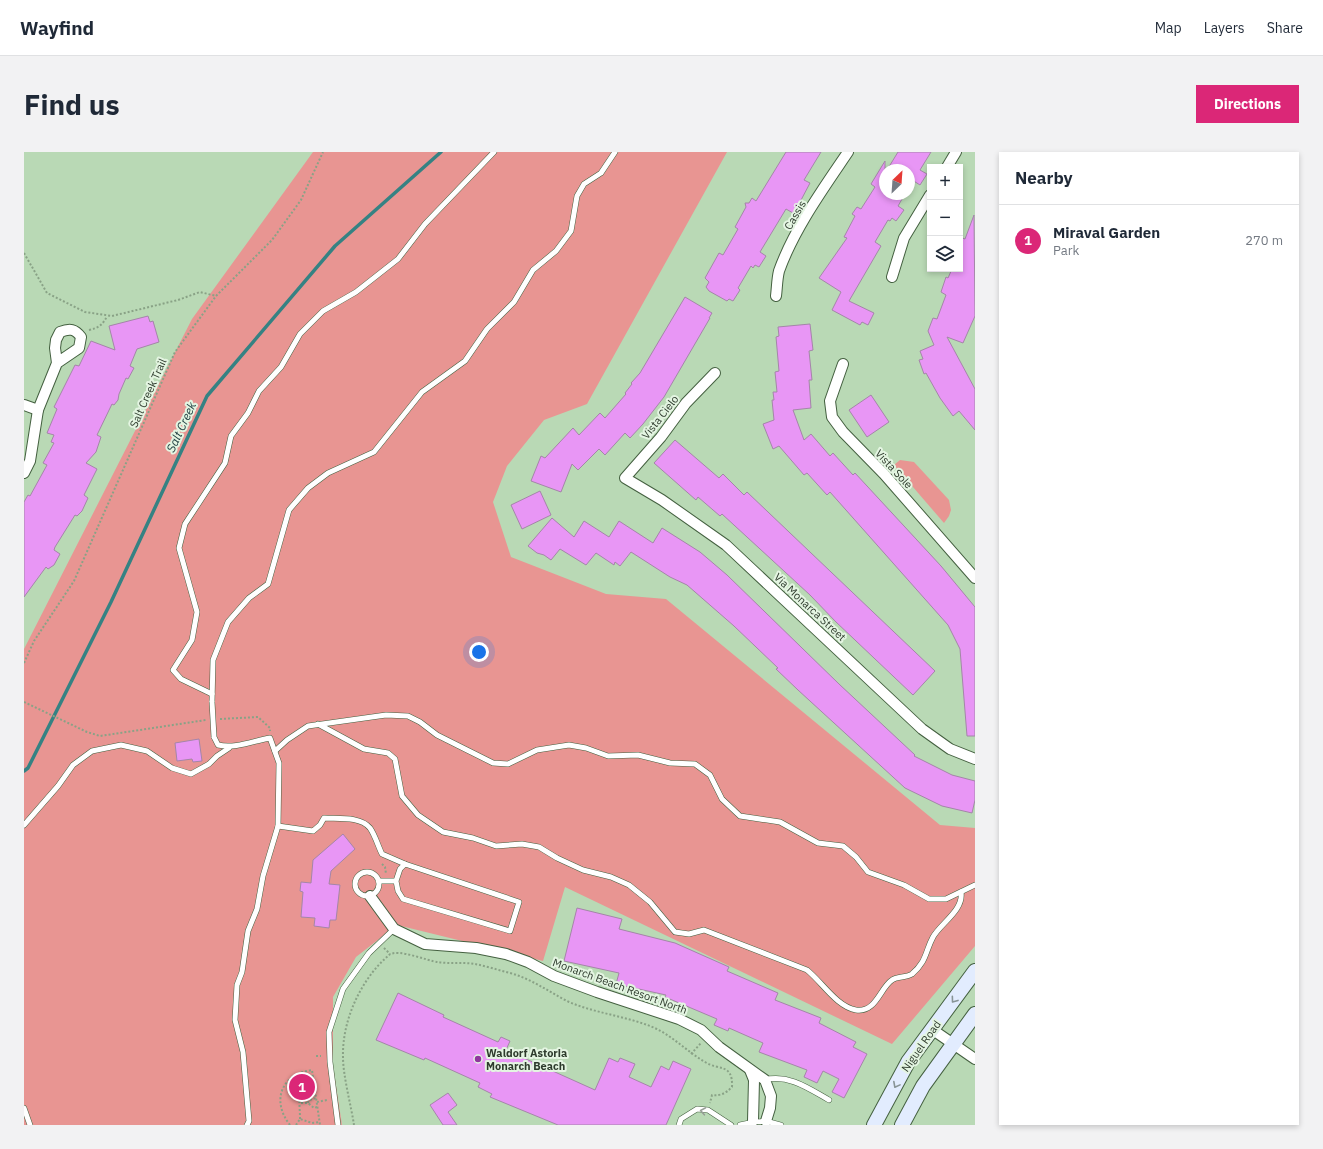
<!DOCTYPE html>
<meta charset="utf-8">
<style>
:root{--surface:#fff;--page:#f2f2f3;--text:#1f2937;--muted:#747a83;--line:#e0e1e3;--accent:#db2777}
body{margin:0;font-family:"IBM Plex Sans",sans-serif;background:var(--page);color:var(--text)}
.controls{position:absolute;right:12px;top:12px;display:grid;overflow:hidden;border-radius:0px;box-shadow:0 2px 6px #0003}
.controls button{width:36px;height:36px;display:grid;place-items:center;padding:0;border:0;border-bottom:1px solid var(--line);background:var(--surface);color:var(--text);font:20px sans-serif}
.compass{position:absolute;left:855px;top:12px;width:36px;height:36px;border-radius:50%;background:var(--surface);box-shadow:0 2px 6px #0003;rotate:25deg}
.you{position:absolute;left:455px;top:500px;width:14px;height:14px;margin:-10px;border:3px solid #fff;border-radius:50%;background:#1a73e8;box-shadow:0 0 0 6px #1a73e833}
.badge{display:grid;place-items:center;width:26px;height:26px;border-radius:50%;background:var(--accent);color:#fff;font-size:13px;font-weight:700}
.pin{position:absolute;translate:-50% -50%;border:2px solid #fff;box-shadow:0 1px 4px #0006}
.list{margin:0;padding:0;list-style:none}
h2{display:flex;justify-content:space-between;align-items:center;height:52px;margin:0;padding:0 16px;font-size:17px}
h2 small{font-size:13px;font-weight:400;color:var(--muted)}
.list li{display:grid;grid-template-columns:26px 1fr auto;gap:12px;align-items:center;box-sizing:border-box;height:72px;padding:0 16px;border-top:1px solid var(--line)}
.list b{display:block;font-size:15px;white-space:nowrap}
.list p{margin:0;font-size:13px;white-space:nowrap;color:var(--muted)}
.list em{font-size:13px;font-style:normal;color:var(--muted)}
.icon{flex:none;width:22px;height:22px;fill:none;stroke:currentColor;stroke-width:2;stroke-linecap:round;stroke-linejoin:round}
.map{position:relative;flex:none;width:951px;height:973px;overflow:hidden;border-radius:0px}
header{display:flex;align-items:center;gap:24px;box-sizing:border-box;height:56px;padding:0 20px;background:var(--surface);border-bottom:1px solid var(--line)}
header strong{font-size:19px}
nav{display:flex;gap:22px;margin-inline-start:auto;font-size:14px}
.intro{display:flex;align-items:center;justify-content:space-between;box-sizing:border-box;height:96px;padding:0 24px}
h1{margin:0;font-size:28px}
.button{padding:10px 18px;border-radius:0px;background:var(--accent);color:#fff;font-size:14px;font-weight:700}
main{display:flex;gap:24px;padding:0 24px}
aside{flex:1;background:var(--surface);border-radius:0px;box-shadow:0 2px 6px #0003}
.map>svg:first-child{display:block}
.green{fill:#e89592}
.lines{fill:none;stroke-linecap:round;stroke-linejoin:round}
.stream{stroke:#358283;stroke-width:3.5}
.building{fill:#e896f5;stroke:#a486a8}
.lane-casing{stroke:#446040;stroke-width:6}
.street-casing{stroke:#446040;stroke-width:12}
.secondary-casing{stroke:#446040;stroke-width:16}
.path{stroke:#89a286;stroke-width:2;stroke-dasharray:2 2;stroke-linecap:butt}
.lane{stroke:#fff;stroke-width:5}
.street{stroke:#fff;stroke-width:10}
.secondary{stroke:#e2ecfe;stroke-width:14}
.lane-bridge-casing{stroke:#446040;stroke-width:6;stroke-linecap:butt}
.lane-bridge{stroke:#fff;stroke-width:5}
.oneway{stroke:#889496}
.oneway2{stroke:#969d96}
.poi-dot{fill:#90349e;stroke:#e4f5e2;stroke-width:1.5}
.labels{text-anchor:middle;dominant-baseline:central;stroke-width:4;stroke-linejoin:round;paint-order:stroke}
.street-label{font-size:11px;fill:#2e3b2d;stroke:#e4f5e2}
.poi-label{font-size:11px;font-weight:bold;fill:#2e3b2d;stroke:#e4f5e2;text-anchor:start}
.water-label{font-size:12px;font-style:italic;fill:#224143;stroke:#e4f5e2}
</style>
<header>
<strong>Wayfind</strong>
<nav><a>Map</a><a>Layers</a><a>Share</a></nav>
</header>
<div class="intro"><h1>Find us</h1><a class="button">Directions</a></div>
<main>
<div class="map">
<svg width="951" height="973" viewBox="0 0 951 973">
<rect width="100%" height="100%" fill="#b9d9b5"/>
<!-- green -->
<g class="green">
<path d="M289,0H703L563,252L520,268L483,314L469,350L487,405L582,442L642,447L916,673L951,676V794L868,892L541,735L519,809L373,773L332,805L309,845V914L318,973H0V497L168,167Z"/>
<path d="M876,308L890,310L925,348L927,358L925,364L920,371L870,313Z"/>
</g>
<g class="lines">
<!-- stream -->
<path class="stream" d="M0,619L4,616L87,450L183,244L311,94L417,0"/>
</g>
<!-- building -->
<g class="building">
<path d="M762,0H797L780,28L786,31L776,50L769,61L762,57L736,100L742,104L735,115L731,113L729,116L727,114L714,136L716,138L709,149L705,147L703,149L685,139L682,135L685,130L681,126L695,101L699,103L714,77L711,75L722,55L721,51H725L728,46L732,49Z"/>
<path d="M874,0H907L896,18L903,22L896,33L885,26V18H863Z"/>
<path d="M861,9V42H881L874,54L880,58L872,69L868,66L866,69L864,68L851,90L857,94L825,149L850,161L844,173L838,170L836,173L808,158L817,140L795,126L823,86L820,85L831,64L828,62L833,55L837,57L851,35L847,32Z"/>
<path d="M950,63L951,164L939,191L923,185L951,237V278L935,259L929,264L916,246L902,221L900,222L895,208L899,207L896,199L910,193L904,179L909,166L913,167L922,143L917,140L922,125L924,126L928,117H936V85L941,87Z"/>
<path d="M661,145L688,161L685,166H686L640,245L619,272L606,286L601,281L581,303L575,297L554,318L548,312L537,340L507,329L517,304L521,306L549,276L555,283L576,261L581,266L602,242L601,241L608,232L607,231L616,221Z"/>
<path d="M124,164L126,170L129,169L135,190L113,197L106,214L110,216L104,227L102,226L95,242L94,248L90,253L88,252L73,283L77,285L72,300L62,311L73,317L60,343L64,346L58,359L53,364L51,363L31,395L30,398L36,402L30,413L24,417L22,415L0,445V350L4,343L6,344L23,313L19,311L30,291L27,290L30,283L23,281L33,257L30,255L51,213L55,214L67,189L91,198L85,174Z"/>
<path d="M786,172L789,198L785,199L788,228H785L787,256L769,258L780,288L787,282L806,304L809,301L829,323L831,321L917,414L951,455V584H943L936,497L924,473L806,340L803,343L783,321L780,323L755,294L749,297L739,272L750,268L748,248H750L749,240H753L751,220L755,219L752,185L755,184L754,175Z"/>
<path d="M847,243L865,270L843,285L825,258Z"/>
<path d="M651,288L695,326L699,322L720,343L723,340L911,519L889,543L812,470L786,443L698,362L696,364L674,345L672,348L630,311Z"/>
<path d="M516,339L527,363L498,377L487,353Z"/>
<path d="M528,366L550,385L560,369L585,385L595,369L629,391L638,376L676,400L703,423L815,532L891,603L890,604L928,623L951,629V648L948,661L918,654L881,636L774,538L752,517L754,516L710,474L663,433L646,425L607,400L596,414L591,410L590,413L572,401L562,413L536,397L527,408L520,403L513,401L504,394Z"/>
<path d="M175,587L178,609L169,610L168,607L153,609L151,591Z"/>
<path d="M319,682L331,697L307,719L305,732L316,733L312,768H306L305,776L290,774L291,766L277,765L279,740L276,739L277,730L287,731L289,708Z"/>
<path d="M553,756L598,767L595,777L651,791L705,815L703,819L754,841L751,848L797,866L795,871L832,890L829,895L843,902L820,946L808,940L815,927L799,919L793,931L780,925L783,918L735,900L739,891L705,876L704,879L690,873L693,867L641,845L642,843L592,832L595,821L540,809Z"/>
<path d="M374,841L420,863L419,865L474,890L477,885L486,889L482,898L571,938L585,906L594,910L596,906L611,912L605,925L627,935L637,914L645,918L649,909L667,917L642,973H534L466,945L468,942L454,935L456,931L401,906L400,908L352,888Z"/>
<path d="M424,941L433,953L424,960L433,973H419L406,953Z"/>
</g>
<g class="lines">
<!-- lane casing -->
<g class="lane-casing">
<g id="lane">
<path d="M188,542L157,527L149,518L168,488L173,460L155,396L161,372L201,311L207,284L224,261L235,239L257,215L276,182L299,159L332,140L374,107L401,72L470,0"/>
<path d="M188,550L189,508L204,470L225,446L244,432L265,358L284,336L304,321L350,300L398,240L441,209L463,177L490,150L509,118L532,99L547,79L553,44L560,32L577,21L591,0"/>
<path d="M294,572L340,597L364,601L371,607L378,644L394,663L419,680L449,686L472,694L498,692L515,695L533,706L559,718L587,725L605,733L626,750L651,780L665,782L680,778L783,818C798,830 813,855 832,858C852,861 856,836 868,828C873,824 882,826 888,822C903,809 901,800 909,785C917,771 940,758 937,740"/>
<path d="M190,585L194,593C211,597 229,589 246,586L255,611L254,674L239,724L233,757L224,779L218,820L213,833L211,868L219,900L225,969L223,973"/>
<path d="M251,599L263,588L284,574L362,563L384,564L396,570L413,583L469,611L484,612L513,598L545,593L562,596L584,604L614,603L646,611L671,612L686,623L698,647L716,664L756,670L794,691L819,694L832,705L844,720L880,733L905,747H922L951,733"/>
<path d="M0,673L34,634L49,613L68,599L97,593L123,599L148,616L167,622L185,612L193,604L205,596"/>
<path d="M254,674L289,679L296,673L300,666C314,667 336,664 346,676C351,683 354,694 358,702L381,712"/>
<circle cx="343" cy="732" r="12"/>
<path d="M355,729H372L376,717L381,712L495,750L486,779L379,747L374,739L372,729"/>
<path d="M740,928C765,922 784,936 805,948"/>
<path d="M0,956L6,973"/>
<path d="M314,973L306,910L305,880L319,837L345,801L370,777"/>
<path d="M655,973L657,967L673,957L684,958L707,973"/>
<path d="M716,973C731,969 742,968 757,973"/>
</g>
</g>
<!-- street casing -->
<g class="street-casing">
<g id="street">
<path d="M923,15L932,0"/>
<path d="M868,125L880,86L906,43"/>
<path d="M752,144C753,136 753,127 755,119C770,77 799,37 824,0"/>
<path d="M819,212L806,249L808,265L819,280L860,322L951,426"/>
<path d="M691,221L662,251L637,285L601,326L638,348L702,393L898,577L926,597L951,607"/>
<path d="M0,253L14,258"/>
<path d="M0,321L6,309L14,258L33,211L31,196L32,188L36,180C46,176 51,177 57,185L55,196L33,211"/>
<path d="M346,744L370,777L401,792L452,796L482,802L504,810L530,824L573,840L655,867L677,878L695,895L741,928L747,944L746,956L742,969"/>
<path d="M909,878L951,907"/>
<path d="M726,918L730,928L729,969"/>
</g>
</g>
<!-- secondary casing -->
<g class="secondary-casing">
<g id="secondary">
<path d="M850,973L884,910L951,819"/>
<path d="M878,973L899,934L951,862"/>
</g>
</g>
<!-- path -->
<g class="path">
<path d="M0,101L23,141L61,160L88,164L154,148L176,140L192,144"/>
<path d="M65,178C74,176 79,173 83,164"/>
<path d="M0,511L10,489L50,429L151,200L192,144L248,88L277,48L299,0"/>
<path d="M0,550L63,580L76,584L182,568"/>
<path d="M196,567L234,565L246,576V579"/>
<path d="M358,712L361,715L362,722"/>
<path d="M360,796L366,802"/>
<path d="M667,902L677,891"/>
<path d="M292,904H297"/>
<path d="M268,924L277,934L290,929"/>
<path d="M293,950L303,948"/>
<path d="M277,951H284L290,956L293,955"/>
<path d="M284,951L285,948L292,946"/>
<path d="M276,967C276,956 274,944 277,934"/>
<path d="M266,973C247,949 257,922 288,918L296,973"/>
<path d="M272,973L276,967L288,971L296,970"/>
<path d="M330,973C327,953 319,924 319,905C318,868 337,827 365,803C374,796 403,809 414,810C426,812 439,810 451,812C462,814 474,818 486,821C508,827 525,840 545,850C571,861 600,864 626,874C647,882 662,899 681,910C695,919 709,911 708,935C702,941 697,944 688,943L686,951"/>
</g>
<!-- lane -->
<use href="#lane" class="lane"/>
<!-- street -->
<use href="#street" class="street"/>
<!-- secondary -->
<use href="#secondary" class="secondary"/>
<!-- lane-bridge casing -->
<g class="lane-bridge-casing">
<path id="lane-bridge" d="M188,550L190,585"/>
</g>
<!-- lane-bridge -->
<use href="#lane-bridge" class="lane-bridge"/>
</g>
<!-- one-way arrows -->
<defs><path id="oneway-chevron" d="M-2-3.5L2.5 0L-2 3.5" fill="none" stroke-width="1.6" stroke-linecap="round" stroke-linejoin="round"/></defs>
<g class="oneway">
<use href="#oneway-chevron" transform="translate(930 848) rotate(126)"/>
<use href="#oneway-chevron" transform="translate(872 933) rotate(118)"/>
</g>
<use class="oneway2" href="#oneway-chevron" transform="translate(679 959) rotate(-170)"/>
<!-- markers -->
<circle class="poi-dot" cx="454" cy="907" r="4"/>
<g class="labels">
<!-- street labels -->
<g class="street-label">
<text transform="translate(771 63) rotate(-60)">Cassis</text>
<text transform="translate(124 241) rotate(-66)">Salt Creek Trail</text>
<text transform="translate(636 265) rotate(-52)">Vista Cielo</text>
<text transform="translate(870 317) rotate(47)">Vista Sole</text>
<text transform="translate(786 455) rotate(43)">Via Monarca Street</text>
<text transform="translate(596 834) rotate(20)">Monarch Beach Resort North</text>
<text transform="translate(897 894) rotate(-55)">Niguel Road</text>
</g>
<!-- poi labels -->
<g class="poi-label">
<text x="462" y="901">Waldorf Astoria<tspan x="462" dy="13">Monarch Beach</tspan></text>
</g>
<!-- water labels -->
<g class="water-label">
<text transform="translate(157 275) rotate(-65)">Salt Creek</text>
</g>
</g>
</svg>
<div class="controls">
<button>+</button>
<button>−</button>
<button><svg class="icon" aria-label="layers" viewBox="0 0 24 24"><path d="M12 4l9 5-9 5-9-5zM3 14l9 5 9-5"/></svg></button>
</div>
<svg class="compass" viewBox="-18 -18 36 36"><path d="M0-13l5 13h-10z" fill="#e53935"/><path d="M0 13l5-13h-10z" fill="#747a83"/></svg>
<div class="you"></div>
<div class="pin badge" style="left:278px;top:935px">1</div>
</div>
<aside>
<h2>Nearby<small></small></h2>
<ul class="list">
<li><span class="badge">1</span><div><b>Miraval Garden</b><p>Park</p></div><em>270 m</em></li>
</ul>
</aside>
</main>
